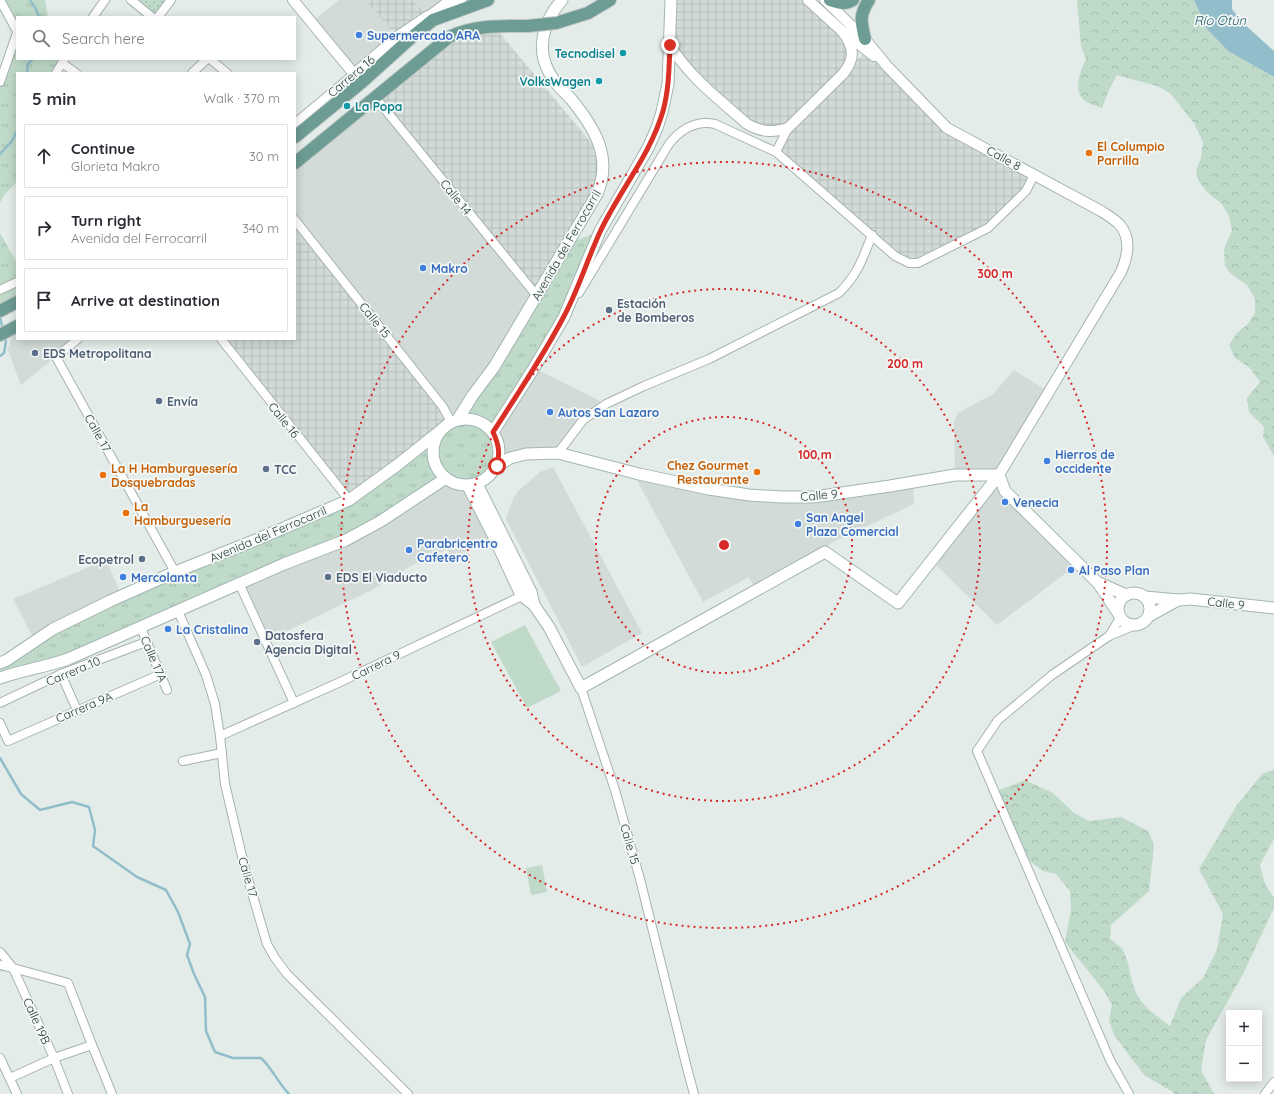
<!DOCTYPE html>
<meta charset="utf-8">
<style>
:root{--surface:#fff;--page:#f7f7f7;--text:#2b2b33;--muted:#7c7c81;--line:#e1e1e2}
body{margin:0;font-family:Quicksand,sans-serif;background:var(--page);color:var(--text)}
.controls{position:absolute;right:12px;bottom:12px;display:grid;overflow:hidden;border-radius:0px;box-shadow:0 2px 10px #0003}
.controls button{width:36px;height:36px;display:grid;place-items:center;padding:0;border:0;border-bottom:1px solid var(--line);background:var(--surface);color:var(--text);font:20px sans-serif}
.stop{position:absolute;width:12px;height:12px;margin:-9px;border:3px solid #d93025;border-radius:50%;background:#fff}
.stop.end{background:#d93025;border-color:#fff;box-shadow:0 1px 4px #0008}
.list{margin:0;padding:0;list-style:none}
h2{display:flex;justify-content:space-between;align-items:center;height:52px;margin:0;padding:0 16px;font-size:17px}
h2 small{font-size:13px;font-weight:400;color:var(--muted)}
.list li{display:grid;grid-template-columns:26px 1fr auto;gap:12px;align-items:center;box-sizing:border-box;height:64px;margin:0 8px 8px;padding:0 8px;border:1px solid var(--line);border-radius:0px}
.list b{display:block;font-size:15px;white-space:nowrap}
.list p{margin:0;font-size:13px;white-space:nowrap;color:var(--muted)}
.list em{font-size:13px;font-style:normal;color:var(--muted)}
.icon{flex:none;width:22px;height:22px;fill:none;stroke:currentColor;stroke-width:2;stroke-linecap:round;stroke-linejoin:round}
.map{position:relative;flex:none;width:1274px;height:1094px;overflow:hidden}
.search{position:absolute;background:var(--surface);box-shadow:0 2px 10px #0003;left:16px;top:16px;width:280px;height:44px;display:flex;align-items:center;gap:10px;box-sizing:border-box;padding:0 14px;border-radius:0px;color:var(--muted);font-size:15px}
.panel{position:absolute;background:var(--surface);box-shadow:0 2px 10px #0003;left:16px;top:72px;width:280px;height:268px;border-radius:0px}
.map>svg:first-child{display:block}
.built{fill:#d2dbd8}
.industrial{fill:url(#industrial-grid)}
.grass{fill:url(#grass-tufts)}
.forest{fill:url(#forest-crowns)}
.park{fill:url(#park-dots)}
.pitch{fill:#bfdac9}
.water{fill:#92bdca}
.lines{fill:none;stroke-linecap:round;stroke-linejoin:round}
.stream{stroke:#92bdca;stroke-width:2.5}
.minor-casing{stroke:#a7b3b0;stroke-width:10}
.tertiary-casing{stroke:#a7b3b0;stroke-width:12}
.secondary-casing{stroke:#a3b6b1;stroke-width:13}
.primary-casing{stroke:#c2c8c7;stroke-width:14}
.minor{stroke:#fff;stroke-width:8}
.tertiary{stroke:#fff;stroke-width:10}
.secondary{stroke:#fff;stroke-width:11}
.primary{stroke:#6d9c94;stroke-width:12}
.primary-bridge-casing{stroke:#c2c8c7;stroke-width:14;stroke-linecap:butt}
.primary-bridge{stroke:#6d9c94;stroke-width:12}
.route{stroke:#d93025;stroke-width:5}
.ring{fill:none;stroke:#d62828;stroke-width:2;stroke-dasharray:2 4}
.shop-dot{fill:#3f7fe0;stroke:#f4f8f6;stroke-width:1.5}
.culture-dot{fill:#0f9aa8;stroke:#f4f8f6;stroke-width:1.5}
.food-dot{fill:#e8710a;stroke:#f4f8f6;stroke-width:1.5}
.service-dot{fill:#5c6f8a;stroke:#f4f8f6;stroke-width:1.5}
.labels{text-anchor:middle;dominant-baseline:central;stroke-width:3.5;stroke-linejoin:round;paint-order:stroke}
.shop-label{font-size:12px;font-weight:bold;fill:#366cbe;stroke:#f4f8f6;text-anchor:start}
.culture-label{font-size:12px;font-weight:bold;fill:#0d838f;stroke:#f4f8f6;text-anchor:end}
.street-label{font-size:12px;fill:#253b37;stroke:#f4f8f6}
.food-label{font-size:12px;font-weight:bold;fill:#c56008;stroke:#f4f8f6;text-anchor:start}
.service-label{font-size:12px;font-weight:bold;fill:#4e5e75;stroke:#f4f8f6;text-anchor:start}
.water-label{font-size:13px;font-style:italic;fill:#265e70;stroke:#f4f8f6}
.centre{fill:#d62828;stroke:#f4f8f6;stroke-width:2}
.ring-label{font-size:12px;text-anchor:middle;font-weight:bold;fill:#d62828;stroke:#f4f8f6;stroke-width:3.5;stroke-linejoin:round;paint-order:stroke}
</style>
<div class="map">
<svg width="1274" height="1094" viewBox="0 0 1274 1094">
<defs>
<pattern id="industrial-grid" width="8" height="8" patternUnits="userSpaceOnUse"><rect width="8" height="8" fill="#d2dbd8"/><path d="M0 4h8M4 0v8" fill="none" stroke="#b4bdba"/></pattern>
<pattern id="grass-tufts" width="24" height="20" patternUnits="userSpaceOnUse"><rect width="24" height="20" fill="#bfdac9"/><path d="M3 7l-1-3M5 7V3M7 7l1-3M15 17l-1-3M17 17v-4M19 17l1-3" fill="none" stroke="#a4bcad"/></pattern>
<pattern id="forest-crowns" width="20" height="18" patternUnits="userSpaceOnUse"><rect width="20" height="18" fill="#bfdac9"/><path d="M2 6a3 3 0 1 1 6 0M12 15a3 3 0 1 1 6 0" fill="none" stroke="#a4bcad"/></pattern>
<pattern id="park-dots" width="8" height="8" patternUnits="userSpaceOnUse"><rect width="8" height="8" fill="#bfdac9"/><path d="M2 2h.1M6 6h.1" fill="none" stroke="#a4bcad" stroke-width="1.8" stroke-linecap="round"/></pattern>
</defs>
<rect width="100%" height="100%" fill="#e4ece9"/>
<!-- built -->
<g class="built">
<path d="M339,0H365L397,37L354,74L312,22Z"/>
<path d="M413,0H449L428,16Z"/>
<path d="M375,97L537,296L451,422L307,237L295,244V163Z"/>
<path d="M17,326V339H78L21,385L7,348L9,346L11,337L15,335L12,329Z"/>
<path d="M534,368L606,404L583,420L558,453L526,454L497,466L500,455L498,443L493,432Z"/>
<path d="M1014,370L1049,392L999,475L1005,491L1079,563L997,625L931,560L999,475H955L954,422L958,413L993,394Z"/>
<path d="M553,467L642,633L582,667L506,519L513,499L518,491L540,472Z"/>
<path d="M632,471L782,497L913,482L914,504L829,544L825,552L756,590L749,577L703,602Z"/>
<path d="M446,478L460,485L468,486L494,537L452,558L447,549L411,566L372,590L266,641L239,583Z"/>
<path d="M106,560L122,596L35,641L13,599Z"/>
</g>
<!-- industrial -->
<g class="industrial">
<path d="M365,0H413L428,16L397,37Z"/>
<path d="M671,0H808L842,31L855,62L867,51L947,128L1034,175L1026,191L988,228L909,263L776,152L788,128L776,132L747,124L670,45Z"/>
<path d="M494,26L603,157V176L537,296L375,97L441,43Z"/>
<path d="M307,237L451,422L349,500L221,339H295V244Z"/>
</g>
<!-- grass -->
<g class="grass">
<path d="M0,0H45L48,17H17V31Z"/>
<path d="M17,33V59H57L62,63L56,73H17V182L4,195L0,203V82Z"/>
<path d="M600,231L564,317L493,432C497,439 501,447 500,456C496,484 468,492 446,478L381,521L68,659L0,673V665L53,629L349,500L440,431L445,426L458,419L567,244Z"/>
<path d="M0,233L17,263V302L0,311Z"/>
</g>
<!-- forest -->
<g class="forest">
<path d="M1077,0H1194L1207,29L1228,51L1274,77V456L1263,437L1264,427L1249,412L1247,398L1260,382L1249,367L1235,358L1229,345L1237,333L1247,325L1255,313V299L1247,285L1231,274L1225,266L1224,249L1232,230L1229,217L1222,204L1207,192L1198,180L1196,170L1201,158L1203,142L1194,123L1170,93L1157,86L1117,75L1109,90L1102,108C1097,106 1089,104 1084,100C1072,90 1081,70 1086,59L1081,46Z"/>
<path d="M1274,770V838L1260,865L1265,884L1274,898V908L1243,974L1206,1040L1201,1070L1214,1094H1174L1173,1092L1144,1075L1114,1035L1109,1020L1112,1005L1104,991L1065,942L1071,910L1070,891L1056,874L1043,871L1031,862L1024,853L997,791L1025,780L1053,793L1074,813L1089,821L1121,817L1148,831L1154,845L1149,891L1111,925L1110,939C1114,942 1119,945 1122,949C1130,961 1129,975 1134,988C1140,1005 1157,1016 1170,1026L1181,998L1203,978L1217,950L1223,914L1199,869L1237,805L1263,773Z"/>
</g>
<!-- park -->
<path class="park" d="M131,0H171L158,17Z"/>
<!-- pitch -->
<g class="pitch">
<path d="M525,625L561,691L527,708L491,642Z"/>
<path d="M542,865L547,892L531,895L526,868Z"/>
</g>
<!-- water -->
<path class="water" d="M1194,0H1232V9L1243,23L1274,51V77L1228,51L1207,29Z"/>
<g class="lines">
<!-- stream -->
<g class="stream">
<path d="M30,0L36,9L39,17"/>
<path d="M27,73L28,64L33,59"/>
<path d="M0,154L12,141L17,131"/>
<path d="M0,317L3,330"/>
<path d="M0,356L4,353L6,341L5,337"/>
<path d="M0,758L21,794L40,810L72,802L89,807L95,830L93,846L137,877L166,890L178,912L190,944L187,955L194,974L205,997L206,1031L215,1052L233,1058H261C272,1068 278,1083 289,1094"/>
</g>
<!-- minor casing -->
<g class="minor-casing">
<g id="minor">
<path d="M0,0L17,31"/>
<path d="M131,0L152,17"/>
<path d="M428,16L449,0"/>
<path d="M93,17L105,0"/>
<path d="M158,17L171,0"/>
<path d="M210,59L227,73"/>
<path d="M62,63L76,73"/>
<path d="M56,73L64,60"/>
<path d="M192,73L207,59"/>
<path d="M0,82L17,33"/>
<path d="M375,97L537,296"/>
<path d="M295,123L354,74"/>
<path d="M776,152L788,128"/>
<path d="M295,220L443,407L451,422"/>
<path d="M0,290L17,282"/>
<path d="M579,293L669,144C681,129 696,120 715,124L776,152L895,256L909,263H918L988,228L1026,191L1034,175"/>
<path d="M78,339L56,357L175,572"/>
<path d="M221,339L349,500"/>
<path d="M558,453L583,420L606,404L644,386L709,359L839,293C858,274 862,260 872,235"/>
<path d="M239,583L294,703"/>
<path d="M178,611L206,675L215,704L220,736L225,784L245,869L267,944L275,958L287,974L408,1094"/>
<path d="M141,628L167,690"/>
<path d="M1109,636L1120,618"/>
<path d="M61,674L77,710"/>
<path d="M581,688L615,790L640,879L687,1068L694,1094"/>
<path d="M0,703L61,674L146,642"/>
<path d="M0,723L8,741L161,674"/>
<path d="M220,736L338,683L526,594"/>
<path d="M183,761L222,753"/>
<path d="M0,952L13,968L54,1058L68,1094"/>
<path d="M0,965L13,968L68,983L92,1045"/>
<path d="M0,1058L17,1094"/>
<path d="M10,1078L54,1058L92,1045L112,1094"/>
<path d="M1129,1094L1110,1060L977,751L998,720L1052,675L1109,636L1133,626"/>
<path d="M1265,1094L1274,1082"/>
</g>
</g>
<!-- tertiary casing -->
<g class="tertiary-casing">
<g id="tertiary">
<path d="M293,0L354,74L397,37L428,16L433,20L461,0"/>
<path d="M808,0L842,31L874,56"/>
<path d="M825,0L865,39L886,65L947,128L1101,211C1107,215 1114,219 1119,224C1132,238 1128,256 1121,272L999,475"/>
<path d="M670,45C689,77 719,99 747,124C761,132 772,133 788,128L843,74C856,58 854,47 842,31"/>
</g>
</g>
<!-- secondary casing -->
<g class="secondary-casing">
<g id="secondary">
<circle cx="466" cy="452" r="33"/>
<path d="M458,419L473,395L494,367L597,194C613,157 594,127 571,99C562,90 552,80 547,68C536,44 546,18 562,0"/>
<path d="M493,432L534,368L564,317L600,231L648,148L657,128L662,112L668,84L671,0"/>
<path d="M497,466L510,458L526,454L558,453L639,474L709,489L749,495L782,497H814L890,486L955,475H999"/>
<path d="M999,475L1005,491L1098,583L1118,613"/>
<path d="M477,484L531,592L534,605"/>
<path d="M468,486L494,537L521,595L534,605L549,627L581,688L825,552L898,603L999,475"/>
<path d="M1099,583L1126,595"/>
<circle cx="1134" cy="609" r="16"/>
<path d="M1145,597L1179,600L1190,599L1274,608"/>
<path d="M1149,616L1178,600"/>
<path d="M0,663L7,660L53,629L110,601L175,572L258,539L349,500L396,466L440,431"/>
<path d="M0,678C23,670 46,667 68,659L284,564L346,540L381,521L446,478"/>
</g>
</g>
<!-- primary casing -->
<g class="primary-casing">
<g id="primary">
<path d="M830,0C839,3 845,5 853,0"/>
<path d="M556,23L588,13L610,0"/>
<path d="M865,39C861,22 859,15 869,0"/>
<path d="M295,137L362,82L412,37L433,20L488,0"/>
<path d="M295,163L449,37C474,25 501,26 528,26"/>
<path d="M0,311L17,302"/>
<path d="M0,335L17,326"/>
</g>
</g>
<!-- minor -->
<use href="#minor" class="minor"/>
<!-- tertiary -->
<use href="#tertiary" class="tertiary"/>
<!-- secondary -->
<use href="#secondary" class="secondary"/>
<!-- primary -->
<use href="#primary" class="primary"/>
<!-- primary-bridge casing -->
<g class="primary-bridge-casing">
<path id="primary-bridge" d="M528,26L556,23"/>
</g>
<!-- primary-bridge -->
<use href="#primary-bridge" class="primary-bridge"/>
</g>
<g class="lines">
<!-- route -->
<path class="route" d="M497,466C500,453 499,445 493,432C517,395 542,358 563,318C578,291 587,260 600,232C619,191 650,156 663,111C669,89 669,68 670,45"/>
</g>
<!-- distance rings -->
<g class="ring">
<circle cx="724" cy="545" r="128"/>
<circle cx="724" cy="545" r="256"/>
<circle cx="724" cy="545" r="383"/>
</g>
<!-- markers -->
<g class="shop-dot">
<circle cx="359" cy="35" r="4"/>
<circle cx="423" cy="268" r="4"/>
<circle cx="550" cy="412" r="4"/>
<circle cx="1047" cy="461" r="4"/>
<circle cx="1005" cy="502" r="4"/>
<circle cx="798" cy="524" r="4"/>
<circle cx="409" cy="550" r="4"/>
<circle cx="1071" cy="570" r="4"/>
<circle cx="123" cy="577" r="4"/>
<circle cx="168" cy="629" r="4"/>
</g>
<g class="culture-dot">
<circle cx="623" cy="53" r="4"/>
<circle cx="599" cy="81" r="4"/>
<circle cx="347" cy="106" r="4"/>
</g>
<g class="food-dot">
<circle cx="1089" cy="153" r="4"/>
<circle cx="757" cy="472" r="4"/>
<circle cx="103" cy="475" r="4"/>
<circle cx="126" cy="513" r="4"/>
</g>
<g class="service-dot">
<circle cx="609" cy="310" r="4"/>
<circle cx="35" cy="353" r="4"/>
<circle cx="159" cy="401" r="4"/>
<circle cx="266" cy="469" r="4"/>
<circle cx="142" cy="559" r="4"/>
<circle cx="328" cy="577" r="4"/>
<circle cx="257" cy="642" r="4"/>
</g>
<g class="labels">
<!-- shop labels -->
<g class="shop-label">
<text x="367" y="35">Supermercado ARA</text>
<text x="431" y="268">Makro</text>
<text x="558" y="412">Autos San Lazaro</text>
<text x="1055" y="454">Hierros de<tspan x="1055" dy="14">occidente</tspan></text>
<text x="1013" y="502">Venecia</text>
<text x="806" y="517">San Angel<tspan x="806" dy="14">Plaza Comercial</tspan></text>
<text x="417" y="543">Parabricentro<tspan x="417" dy="14">Cafetero</tspan></text>
<text x="1079" y="570">Al Paso Plan</text>
<text x="131" y="577">Mercolanta</text>
<text x="176" y="629">La Cristalina</text>
</g>
<!-- culture labels -->
<g class="culture-label">
<text x="615" y="53">Tecnodisel</text>
<text x="591" y="81">VolksWagen</text>
<text x="355" y="106" text-anchor="start">La Popa</text>
</g>
<!-- street labels -->
<g class="street-label">
<text transform="translate(351 76) rotate(-40)">Carrera 16</text>
<text transform="translate(1004 158) rotate(29)">Calle 8</text>
<text transform="translate(456 197) rotate(51)">Calle 14</text>
<text transform="translate(566 245) rotate(-60)">Avenida del Ferrocarril</text>
<text transform="translate(375 320) rotate(51)">Calle 15</text>
<text transform="translate(284 420) rotate(51)">Calle 16</text>
<text transform="translate(98 433) rotate(61)">Calle 17</text>
<text transform="translate(819 495) rotate(-5)">Calle 9</text>
<text transform="translate(268 534) rotate(-23)">Avenida del Ferrocarril</text>
<text transform="translate(1226 603) rotate(6)">Calle 9</text>
<text transform="translate(154 659) rotate(67)">Calle 17A</text>
<text transform="translate(376 665) rotate(-26)">Carrera 9</text>
<text transform="translate(73 671) rotate(-23)">Carrera 10</text>
<text transform="translate(84 707) rotate(-23)">Carrera 9A</text>
<text transform="translate(630 844) rotate(74)">Calle 15</text>
<text transform="translate(248 877) rotate(74)">Calle 17</text>
<text transform="translate(37 1021) rotate(66)">Calle 19B</text>
</g>
<!-- food labels -->
<g class="food-label">
<text x="1097" y="146">El Columpio<tspan x="1097" dy="14">Parrilla</tspan></text>
<text x="749" y="465" text-anchor="end">Chez Gourmet<tspan x="749" dy="14">Restaurante</tspan></text>
<text x="111" y="468">La H Hamburguesería<tspan x="111" dy="14">Dosquebradas</tspan></text>
<text x="134" y="506">La<tspan x="134" dy="14">Hamburguesería</tspan></text>
</g>
<!-- service labels -->
<g class="service-label">
<text x="617" y="303">Estación<tspan x="617" dy="14">de Bomberos</tspan></text>
<text x="43" y="353">EDS Metropolitana</text>
<text x="167" y="401">Envía</text>
<text x="274" y="469">TCC</text>
<text x="134" y="559" text-anchor="end">Ecopetrol</text>
<text x="336" y="577">EDS El Viaducto</text>
<text x="265" y="635">Datosfera<tspan x="265" dy="14">Agencia Digital</tspan></text>
</g>
<!-- water labels -->
<g class="water-label">
<text x="1220" y="20">Río Otún</text>
</g>
</g>
<circle cx="724" cy="545" r="6" class="centre"/>
<g class="ring-label">
<text x="995" y="278">300 m</text>
<text x="905" y="368">200 m</text>
<text x="815" y="459">100 m</text>
</g>
</svg>
<div class="controls">
<button>+</button>
<button>−</button>
</div>
<div class="stop" style="left:497px;top:466px"></div>
<div class="stop end" style="left:670px;top:45px"></div>
<div class="search"><svg class="icon" aria-label="search" viewBox="0 0 24 24"><circle cx="10" cy="10" r="6"/><path d="M15 15l6 6"/></svg>Search here</div>
<section class="panel">
<h2>5 min<small>Walk · 370 m</small></h2>
<ul class="list">
<li><svg class="icon" aria-label="ahead" viewBox="0 0 24 24"><path d="M12 20V5M6 11l6-6 6 6"/></svg><div><b>Continue</b><p>Glorieta Makro</p></div><em>30 m</em></li>
<li><svg class="icon" aria-label="right" viewBox="0 0 24 24"><path d="M7 20v-9h11M14 6l5 5-5 5"/></svg><div><b>Turn right</b><p>Avenida del Ferrocarril</p></div><em>340 m</em></li>
<li><svg class="icon" aria-label="arrive" viewBox="0 0 24 24"><path d="M6 21V4h12l-3 4 3 4H6"/></svg><div><b>Arrive at destination</b></div></li>
</ul>
</section>
</div>
